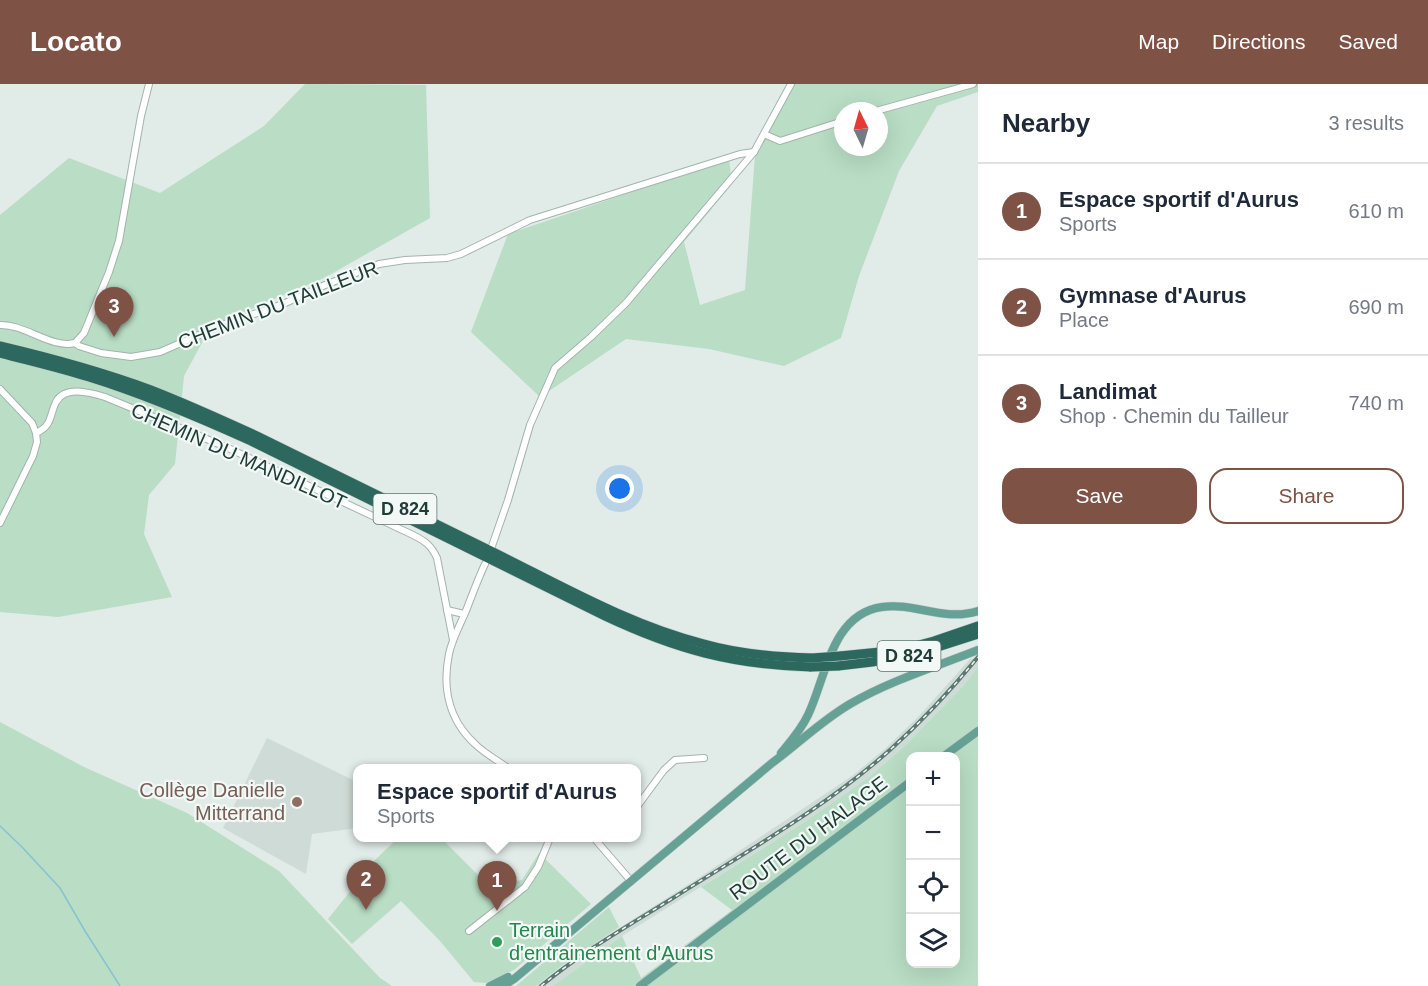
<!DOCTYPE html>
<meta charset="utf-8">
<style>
:root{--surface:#fff;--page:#f6f6f7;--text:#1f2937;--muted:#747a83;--line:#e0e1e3;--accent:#7e5346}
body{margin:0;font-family:Helvetica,sans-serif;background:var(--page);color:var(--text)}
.controls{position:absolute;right:18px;bottom:18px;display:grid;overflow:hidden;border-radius:12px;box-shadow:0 6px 24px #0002}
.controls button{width:54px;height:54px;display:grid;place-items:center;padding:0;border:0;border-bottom:2px solid var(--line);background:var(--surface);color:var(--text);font:30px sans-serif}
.compass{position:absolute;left:834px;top:18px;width:54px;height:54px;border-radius:50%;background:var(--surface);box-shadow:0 6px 24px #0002;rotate:355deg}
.you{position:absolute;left:620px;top:405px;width:21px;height:21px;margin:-15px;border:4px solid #fff;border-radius:50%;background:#1a73e8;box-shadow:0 0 0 9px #1a73e833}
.badge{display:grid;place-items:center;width:39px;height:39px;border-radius:50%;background:var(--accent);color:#fff;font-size:20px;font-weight:700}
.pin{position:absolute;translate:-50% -50px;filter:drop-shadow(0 2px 3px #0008)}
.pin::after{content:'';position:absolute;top:32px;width:21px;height:18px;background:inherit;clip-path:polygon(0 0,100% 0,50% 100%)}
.popup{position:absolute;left:353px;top:680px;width:288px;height:78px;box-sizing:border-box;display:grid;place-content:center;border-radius:12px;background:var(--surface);filter:drop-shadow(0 2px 4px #0005);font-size:20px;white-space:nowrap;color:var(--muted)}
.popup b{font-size:22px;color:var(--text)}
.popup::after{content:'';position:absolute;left:50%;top:100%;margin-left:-12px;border:12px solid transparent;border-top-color:var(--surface)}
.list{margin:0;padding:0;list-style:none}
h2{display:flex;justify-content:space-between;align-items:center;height:78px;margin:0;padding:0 24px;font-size:26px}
h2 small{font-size:20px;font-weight:400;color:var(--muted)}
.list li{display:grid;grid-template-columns:39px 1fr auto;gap:18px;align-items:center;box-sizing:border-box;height:96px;padding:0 24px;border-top:2px solid var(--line)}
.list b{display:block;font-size:22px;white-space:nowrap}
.list p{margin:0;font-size:20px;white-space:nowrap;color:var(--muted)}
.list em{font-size:20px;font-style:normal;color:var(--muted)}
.actions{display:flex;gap:12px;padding:18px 24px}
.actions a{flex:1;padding:14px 0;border:2px solid var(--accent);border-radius:18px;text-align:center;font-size:21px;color:var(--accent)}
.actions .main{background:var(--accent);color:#fff}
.icon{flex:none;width:33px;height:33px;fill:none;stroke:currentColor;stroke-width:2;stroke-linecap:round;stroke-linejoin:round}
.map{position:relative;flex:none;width:978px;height:902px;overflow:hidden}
header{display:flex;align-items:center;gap:36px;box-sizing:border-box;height:84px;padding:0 30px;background:var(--accent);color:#fff}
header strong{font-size:28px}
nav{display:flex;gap:33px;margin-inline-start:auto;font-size:21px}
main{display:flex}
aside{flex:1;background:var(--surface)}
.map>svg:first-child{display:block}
.built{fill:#cfdbd6}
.green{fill:#b9ddc5;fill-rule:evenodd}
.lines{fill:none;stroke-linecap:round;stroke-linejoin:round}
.stream{stroke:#88c2d1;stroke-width:1.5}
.minor-casing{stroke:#a4b3ae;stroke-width:8}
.major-casing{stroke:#c1c8c7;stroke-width:9}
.highway-casing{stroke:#c1c8c7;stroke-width:10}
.minor{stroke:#fff;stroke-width:6}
.major{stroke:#65a195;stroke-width:8}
.highway{stroke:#2d685f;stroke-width:9}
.rail-casing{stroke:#5b7871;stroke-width:4}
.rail{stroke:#f1f8f5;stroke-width:1.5;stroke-dasharray:4.5;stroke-linecap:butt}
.highway-bridge-casing{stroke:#c1c8c7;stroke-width:10;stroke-linecap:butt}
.highway-bridge{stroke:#2d685f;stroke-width:9}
.education-dot{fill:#8d6e63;stroke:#f1f8f5;stroke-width:2}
.leisure-dot{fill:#2e9e5b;stroke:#f1f8f5;stroke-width:2}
.labels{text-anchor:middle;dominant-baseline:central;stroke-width:4.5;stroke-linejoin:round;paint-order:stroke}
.shield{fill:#f1f8f5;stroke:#5f746f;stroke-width:1.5}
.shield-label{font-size:18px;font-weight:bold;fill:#213c36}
.street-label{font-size:20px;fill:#213c36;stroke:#f1f8f5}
.education-label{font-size:20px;fill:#785e54;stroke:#f1f8f5;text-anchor:end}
.leisure-label{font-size:20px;fill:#27864d;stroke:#f1f8f5;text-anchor:start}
</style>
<header>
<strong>Locato</strong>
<nav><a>Map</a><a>Directions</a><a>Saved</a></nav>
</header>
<main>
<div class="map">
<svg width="978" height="902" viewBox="0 0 978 902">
<rect width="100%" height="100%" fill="#e1ebe7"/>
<!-- built -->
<g class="built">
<path d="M978,572V583L964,601L906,661L868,694L806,737L622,852L553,902H536L584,866L694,797L852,692L886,664L919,632L970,575Z"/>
<path d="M267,654L357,698V744L312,750L306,790L223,744Z"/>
</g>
<!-- green -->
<g class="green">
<path d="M305,0L426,1L430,134L324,194L211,242L184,292L175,380L149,411L144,450L172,513L58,533L0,528V131L69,74L160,109L264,42Z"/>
<path d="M787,0H978V8L937,22L899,87L859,192L841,254L784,282L709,265L626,255L540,313L471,248L508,150L729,75L732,100L684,158L700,221L745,206L756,58ZM843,27H879V63H843Z"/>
<path d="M978,583V902H553L622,852L641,894L732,826L701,803L806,737L868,694L906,661L964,601ZM910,672H956V880H910Z"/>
<path d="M0,638L84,683L187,729L279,787L380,894L392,902H0Z"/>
<path d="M398,754H425L429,757L442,755L481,794L503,800L522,796L539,769L591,820L514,886L486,899L474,898L440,857L401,817L352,860L328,835L376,775Z"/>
<path d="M609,823L619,843L560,883L536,902H516Z"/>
</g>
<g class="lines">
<!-- stream -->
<path class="stream" d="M0,742L22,763L60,804L85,847L120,902"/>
<!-- minor casing -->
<g class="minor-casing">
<g id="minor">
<path d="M876,27L973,0"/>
<path d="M764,50L780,57L843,37"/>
<path d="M0,241C25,240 51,265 75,259"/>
<path d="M75,259L79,262L101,269L131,273L160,268L222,241L283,220L325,201L379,180L405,176L447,174L461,170L530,136L740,70L754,68"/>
<path d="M75,259L84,249L109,188L119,157L141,32L149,0"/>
<path d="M0,305L32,339L36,349L37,358L33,372L0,439"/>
<path d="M36,349C53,341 49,332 56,318C65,301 91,309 105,313L226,363L413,451C425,457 431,461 437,474L453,556"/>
<path d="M492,462L508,416L530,341L555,284L591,253L626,219L754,68L791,0"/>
<path d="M485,480C478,495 472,511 466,527C460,541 452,555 449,570C442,604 449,636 475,660C484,669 497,676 508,684"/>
<path d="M447,526L464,530"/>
<path d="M636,724L664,686L675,676L704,674"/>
<path d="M594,754L631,797"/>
<path d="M469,847L525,803L538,783L550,754"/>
</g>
</g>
<!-- major casing -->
<g class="major-casing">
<g id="major">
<path d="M781,669C791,657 801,646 808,631C826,594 831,530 882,523C914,518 944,538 978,527"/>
<path d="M944,672L978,647"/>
<path d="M490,902L508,893"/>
<path d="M503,902L514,895L772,679C798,660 821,637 850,620C889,597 935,583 978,566"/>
<path d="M640,902L910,698"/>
</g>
</g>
<!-- highway casing -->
<g class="highway-casing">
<g id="highway">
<path d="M0,262C51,274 102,288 151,306C187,320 222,336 257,352C335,391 413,429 491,467C560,501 629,541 704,560C739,570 776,573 812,574"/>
<path d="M0,269C30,277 60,284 89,293C144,310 198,333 251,357L605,532C675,565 733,581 811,583"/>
<path d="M840,572L900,566L934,557L978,542"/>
<path d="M838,582L872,578L919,569L978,550"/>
</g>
</g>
<!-- minor -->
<use href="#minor" class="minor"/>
<!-- major -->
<use href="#major" class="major"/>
<!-- highway -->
<use href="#highway" class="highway"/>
<!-- rail casing -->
<g class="rail-casing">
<path id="rail" d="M541,902C582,868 628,842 673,814C747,767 825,724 891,665C922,637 951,606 978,573"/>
</g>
<!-- rail -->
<use href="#rail" class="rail"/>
<!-- highway-bridge casing -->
<g class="highway-bridge-casing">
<g id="highway-bridge">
<path d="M812,574L840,572"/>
<path d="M811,583L838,582"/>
</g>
</g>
<!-- highway-bridge -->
<use href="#highway-bridge" class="highway-bridge"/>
</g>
<!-- markers -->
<circle class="education-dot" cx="297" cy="718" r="6"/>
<circle class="leisure-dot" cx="497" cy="858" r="6"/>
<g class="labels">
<!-- shield labels -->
<g class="shield">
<rect x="373.5" y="410" width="63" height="30" rx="4.5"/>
<rect x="877.5" y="557" width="63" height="30" rx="4.5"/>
</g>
<g class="shield-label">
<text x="405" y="425">D 824</text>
<text x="909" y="572">D 824</text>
</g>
<!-- street labels -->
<g class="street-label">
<text transform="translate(278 221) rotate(-21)">CHEMIN DU TAILLEUR</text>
<text transform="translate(239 372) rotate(24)">CHEMIN DU MANDILLOT</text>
<text transform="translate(808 754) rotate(-37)">ROUTE DU HALAGE</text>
</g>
<!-- education labels -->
<g class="education-label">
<text x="285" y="706">Collège Danielle<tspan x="285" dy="23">Mitterrand</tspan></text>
</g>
<!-- leisure labels -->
<g class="leisure-label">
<text x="509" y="846">Terrain<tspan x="509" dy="23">d'entrainement d'Aurus</tspan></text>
</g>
</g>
</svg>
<div class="controls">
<button>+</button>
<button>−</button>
<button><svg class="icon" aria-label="locate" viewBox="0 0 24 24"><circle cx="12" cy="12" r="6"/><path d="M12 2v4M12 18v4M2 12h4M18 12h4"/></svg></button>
<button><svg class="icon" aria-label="layers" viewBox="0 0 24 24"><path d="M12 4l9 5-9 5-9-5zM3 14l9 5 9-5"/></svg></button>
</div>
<svg class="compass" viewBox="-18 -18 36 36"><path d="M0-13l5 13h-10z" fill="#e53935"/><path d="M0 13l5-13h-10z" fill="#747a83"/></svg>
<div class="you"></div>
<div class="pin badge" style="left:497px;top:827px">1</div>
<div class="popup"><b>Espace sportif d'Aurus</b>Sports</div>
<div class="pin badge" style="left:366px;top:826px">2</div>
<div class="pin badge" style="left:114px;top:253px">3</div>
</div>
<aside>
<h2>Nearby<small>3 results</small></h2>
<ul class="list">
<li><span class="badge">1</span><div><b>Espace sportif d'Aurus</b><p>Sports</p></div><em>610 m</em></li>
<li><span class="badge">2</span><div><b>Gymnase d'Aurus</b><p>Place</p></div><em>690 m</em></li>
<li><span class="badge">3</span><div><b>Landimat</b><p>Shop · Chemin du Tailleur</p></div><em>740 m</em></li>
</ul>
<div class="actions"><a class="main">Save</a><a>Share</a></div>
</aside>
</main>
